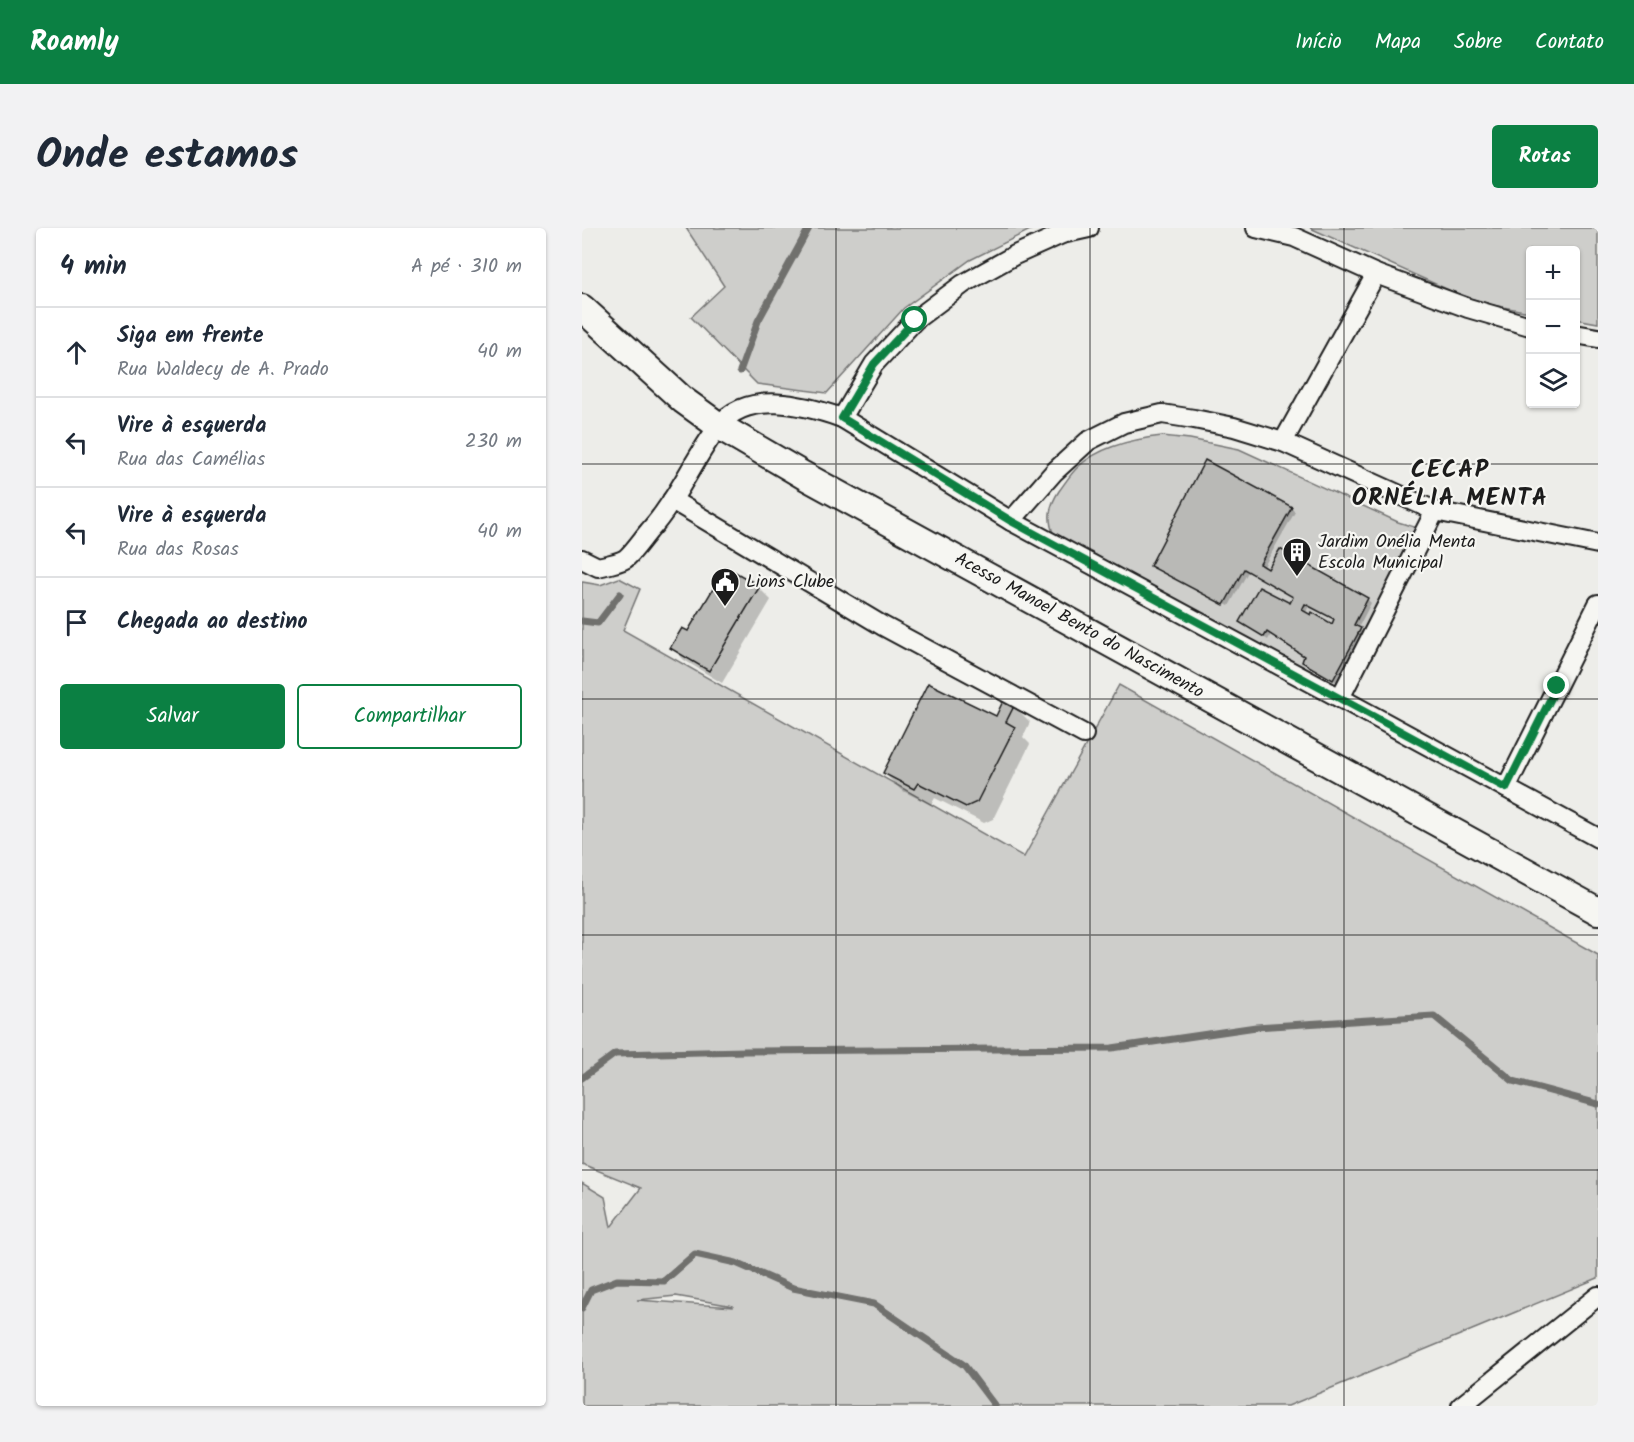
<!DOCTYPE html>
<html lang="pt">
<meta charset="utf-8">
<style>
:root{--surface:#fff;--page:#f2f2f3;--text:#1f2937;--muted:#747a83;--line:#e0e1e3;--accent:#0b8043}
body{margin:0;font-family:Kalam,sans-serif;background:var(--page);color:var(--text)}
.controls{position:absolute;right:18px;top:18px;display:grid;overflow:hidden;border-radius:6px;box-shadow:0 2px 4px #0004}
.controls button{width:54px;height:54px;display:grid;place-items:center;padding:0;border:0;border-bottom:2px solid var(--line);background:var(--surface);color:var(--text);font:30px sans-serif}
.stop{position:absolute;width:18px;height:18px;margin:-14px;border:4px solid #0b8043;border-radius:50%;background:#fff}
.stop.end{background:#0b8043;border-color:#fff;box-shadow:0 2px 6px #0008}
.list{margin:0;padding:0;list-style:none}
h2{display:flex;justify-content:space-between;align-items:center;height:78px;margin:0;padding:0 24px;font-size:26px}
h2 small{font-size:20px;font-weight:400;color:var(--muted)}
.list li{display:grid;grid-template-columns:39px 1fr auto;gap:18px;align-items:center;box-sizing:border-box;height:90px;padding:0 24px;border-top:2px solid var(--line)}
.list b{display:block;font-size:22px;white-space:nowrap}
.list p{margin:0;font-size:20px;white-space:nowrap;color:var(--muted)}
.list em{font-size:20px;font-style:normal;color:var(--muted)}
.actions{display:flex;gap:12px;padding:18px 24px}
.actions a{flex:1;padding:14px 0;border:2px solid var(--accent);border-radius:6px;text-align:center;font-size:21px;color:var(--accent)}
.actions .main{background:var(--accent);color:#fff}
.icon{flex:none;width:33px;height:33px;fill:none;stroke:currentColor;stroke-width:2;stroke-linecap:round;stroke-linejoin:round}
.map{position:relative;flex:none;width:1016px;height:1178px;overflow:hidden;border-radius:6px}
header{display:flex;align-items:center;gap:36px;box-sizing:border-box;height:84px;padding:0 30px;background:var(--accent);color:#fff}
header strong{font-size:28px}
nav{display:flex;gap:33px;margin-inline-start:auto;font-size:21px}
.intro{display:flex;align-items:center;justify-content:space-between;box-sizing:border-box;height:144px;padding:0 36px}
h1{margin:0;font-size:42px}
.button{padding:15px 27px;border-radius:6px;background:var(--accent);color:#fff;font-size:21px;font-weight:700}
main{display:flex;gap:36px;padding:0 36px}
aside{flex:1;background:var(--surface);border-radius:6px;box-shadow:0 2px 4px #0004}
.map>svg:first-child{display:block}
.green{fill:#cececb;stroke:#757574;stroke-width:1.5;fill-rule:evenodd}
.shadow{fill:#0003;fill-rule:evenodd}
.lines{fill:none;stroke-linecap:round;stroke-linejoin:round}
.stream{stroke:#6f6f6d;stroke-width:7}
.building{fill:#b9b9b6;stroke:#1c1c1c;stroke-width:1.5;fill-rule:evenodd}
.minor-casing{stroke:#1c1c1c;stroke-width:22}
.secondary-casing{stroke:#1c1c1c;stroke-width:30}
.minor{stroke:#f6f6f2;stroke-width:18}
.secondary{stroke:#f6f6f2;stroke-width:26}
.route{stroke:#0b8043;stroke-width:8}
.grid{fill:none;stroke:#1c1c1c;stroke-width:1.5;stroke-opacity:0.55}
.labels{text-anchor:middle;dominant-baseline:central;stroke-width:4.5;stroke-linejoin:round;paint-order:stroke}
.poi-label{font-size:18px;fill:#1c1c1c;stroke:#f6f6f2;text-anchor:start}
.street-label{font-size:18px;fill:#1c1c1c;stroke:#f6f6f2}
.district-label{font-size:24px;font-weight:bold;letter-spacing:1.5px;fill:#1c1c1c;stroke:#f6f6f2}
</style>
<header>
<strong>Roamly</strong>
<nav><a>Início</a><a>Mapa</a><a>Sobre</a><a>Contato</a></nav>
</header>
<div class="intro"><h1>Onde estamos</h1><a class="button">Rotas</a></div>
<main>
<aside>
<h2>4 min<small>A pé · 310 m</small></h2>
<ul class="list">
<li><svg class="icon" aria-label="ahead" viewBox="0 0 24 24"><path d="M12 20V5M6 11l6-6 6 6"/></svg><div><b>Siga em frente</b><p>Rua Waldecy de A. Prado</p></div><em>40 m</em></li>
<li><svg class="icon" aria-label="left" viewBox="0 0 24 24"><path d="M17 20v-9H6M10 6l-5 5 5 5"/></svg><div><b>Vire à esquerda</b><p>Rua das Camélias</p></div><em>230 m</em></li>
<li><svg class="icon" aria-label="left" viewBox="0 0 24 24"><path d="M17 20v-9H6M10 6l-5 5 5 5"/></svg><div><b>Vire à esquerda</b><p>Rua das Rosas</p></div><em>40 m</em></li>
<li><svg class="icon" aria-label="arrive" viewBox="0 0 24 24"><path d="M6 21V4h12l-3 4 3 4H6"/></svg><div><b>Chegada ao destino</b></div></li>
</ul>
<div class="actions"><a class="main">Salvar</a><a>Compartilhar</a></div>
</aside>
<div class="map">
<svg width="1016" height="1178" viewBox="0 0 1016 1178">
<rect width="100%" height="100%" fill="#edede9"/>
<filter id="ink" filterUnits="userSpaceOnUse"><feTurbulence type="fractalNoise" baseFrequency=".0167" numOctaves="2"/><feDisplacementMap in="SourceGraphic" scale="12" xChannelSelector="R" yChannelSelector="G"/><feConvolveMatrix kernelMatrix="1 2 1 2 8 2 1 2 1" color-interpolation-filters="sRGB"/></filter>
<g filter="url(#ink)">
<!-- green -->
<g class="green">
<path d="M104,0H452L388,32L322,80L245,165L175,156L109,89L142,58Z"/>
<path d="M728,0H1016V95L994,91L993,22H948V84L910,77L878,67Z"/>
<path d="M580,208L608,211L657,221L816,294L832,299L836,302L756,458L752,459L472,307C465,291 467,278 477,263C483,255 489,245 497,238C519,218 552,211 580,208Z"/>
<path d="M37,350L58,361L41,402L442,629L537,457L1016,727V1050L706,1178H0V955L23,969L29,999L59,960L0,936V354L18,357ZM94,1068L151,1078V1079L55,1072Z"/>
</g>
<!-- shadow -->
<g class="shadow">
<path d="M709,280L713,284L681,340L785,371L789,375L776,400L782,405L755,454L726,437L724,429L689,406L686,412L663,397L709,377L712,370L666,344L647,378L572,338ZM727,378L753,392L751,398L723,386Z"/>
<path d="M177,360L189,372L140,455L102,432L90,420L106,405Z"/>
<path d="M432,478L448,494L441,509L448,516L411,591L402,595L353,570L349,577L319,562L302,545L414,490Z"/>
</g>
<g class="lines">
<!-- stream -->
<g class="stream">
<path d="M158,143L176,93L227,0"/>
<path d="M0,393L16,395L38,366"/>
<path d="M0,850L33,826L164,823L530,820L674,799L852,788L931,853L1016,876"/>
<path d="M0,1080L9,1062L35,1052L82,1053L113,1026L154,1035L211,1060L292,1076L382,1137L413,1178"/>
</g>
</g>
<!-- building -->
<g class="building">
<path d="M623,232L710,279L678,336L686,341L698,321L786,370L772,397L779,400L751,452L720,434L722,428L685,404L682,409L657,394L677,359L708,375L711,369L662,341L642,377L568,338ZM723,376L752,391L750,396L730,384L729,387L720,382Z"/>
<path d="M144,339L178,358L127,443L88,420L100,400L106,403Z"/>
<path d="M346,455L414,488L422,471L433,476L424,494L433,499L395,574L384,579L336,555L332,561L301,545Z"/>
</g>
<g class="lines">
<!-- minor casing -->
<g class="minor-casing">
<g id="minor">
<path d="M674,0L712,9L794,46L886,80L948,98"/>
<path d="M993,106L1016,110"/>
<path d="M260,190L292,136L333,92L381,56L433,27L480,6L507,0"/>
<path d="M701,214L794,46"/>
<path d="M90,272L301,398L502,506"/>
<path d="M429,293L472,244L506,213L542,195L580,186L612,191L652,199L701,214L853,283L1016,316"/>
<path d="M0,331L16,339C24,337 36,335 43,331C50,326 61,310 67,303C95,272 111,232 136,199C164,161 223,177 260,190L429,293L758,470L1016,610"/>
<path d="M758,470L853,283"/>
<path d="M924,560L1016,376"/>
<path d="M879,1178L1016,1068"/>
</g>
</g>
<!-- secondary casing -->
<g class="secondary-casing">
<path id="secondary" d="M0,80L101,172L137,198L221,247L1016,683"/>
</g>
<!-- minor -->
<use href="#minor" class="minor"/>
<!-- secondary -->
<use href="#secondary" class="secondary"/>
</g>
</g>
<g class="lines" filter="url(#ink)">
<!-- route -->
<path class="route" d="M333,92L292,136L260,190L429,293L924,560L975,458"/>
</g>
<!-- grid -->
<path class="grid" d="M254,0V1178M508,0V1178M762,0V1178M0,236H1016M0,471H1016M0,707H1016M0,942H1016"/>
<!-- icons -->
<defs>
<g id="building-pin" transform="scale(1.5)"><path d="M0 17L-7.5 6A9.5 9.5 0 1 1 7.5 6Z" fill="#1c1c1c" stroke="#f6f6f2"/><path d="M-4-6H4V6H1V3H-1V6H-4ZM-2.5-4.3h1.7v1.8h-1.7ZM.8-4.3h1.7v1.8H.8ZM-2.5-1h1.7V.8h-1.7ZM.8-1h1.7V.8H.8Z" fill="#fff"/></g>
<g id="civic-pin" transform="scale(1.5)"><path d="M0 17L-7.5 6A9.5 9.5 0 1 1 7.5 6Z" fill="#1c1c1c" stroke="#f6f6f2"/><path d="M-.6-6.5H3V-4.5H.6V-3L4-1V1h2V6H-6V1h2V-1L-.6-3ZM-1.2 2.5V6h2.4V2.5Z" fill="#fff"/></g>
</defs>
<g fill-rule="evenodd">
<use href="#building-pin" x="715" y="324"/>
<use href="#civic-pin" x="143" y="354"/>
</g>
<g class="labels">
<!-- poi labels -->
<g class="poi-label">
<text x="736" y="314">Jardim Onélia Menta<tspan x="736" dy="21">Escola Municipal</tspan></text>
<text x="164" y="354">Lions Clube</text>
</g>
<!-- street labels -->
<g class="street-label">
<text transform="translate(497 398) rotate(29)">Acesso Manoel Bento do Nascimento</text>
</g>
<!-- district labels -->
<g class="district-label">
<text x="868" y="242">CECAP<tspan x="868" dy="28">ORNÉLIA MENTA</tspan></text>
</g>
</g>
</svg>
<div class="controls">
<button>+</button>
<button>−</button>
<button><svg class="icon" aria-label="layers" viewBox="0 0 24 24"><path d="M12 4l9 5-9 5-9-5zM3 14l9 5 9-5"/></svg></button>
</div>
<div class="stop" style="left:333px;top:92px"></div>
<div class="stop end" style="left:975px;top:458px"></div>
</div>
</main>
